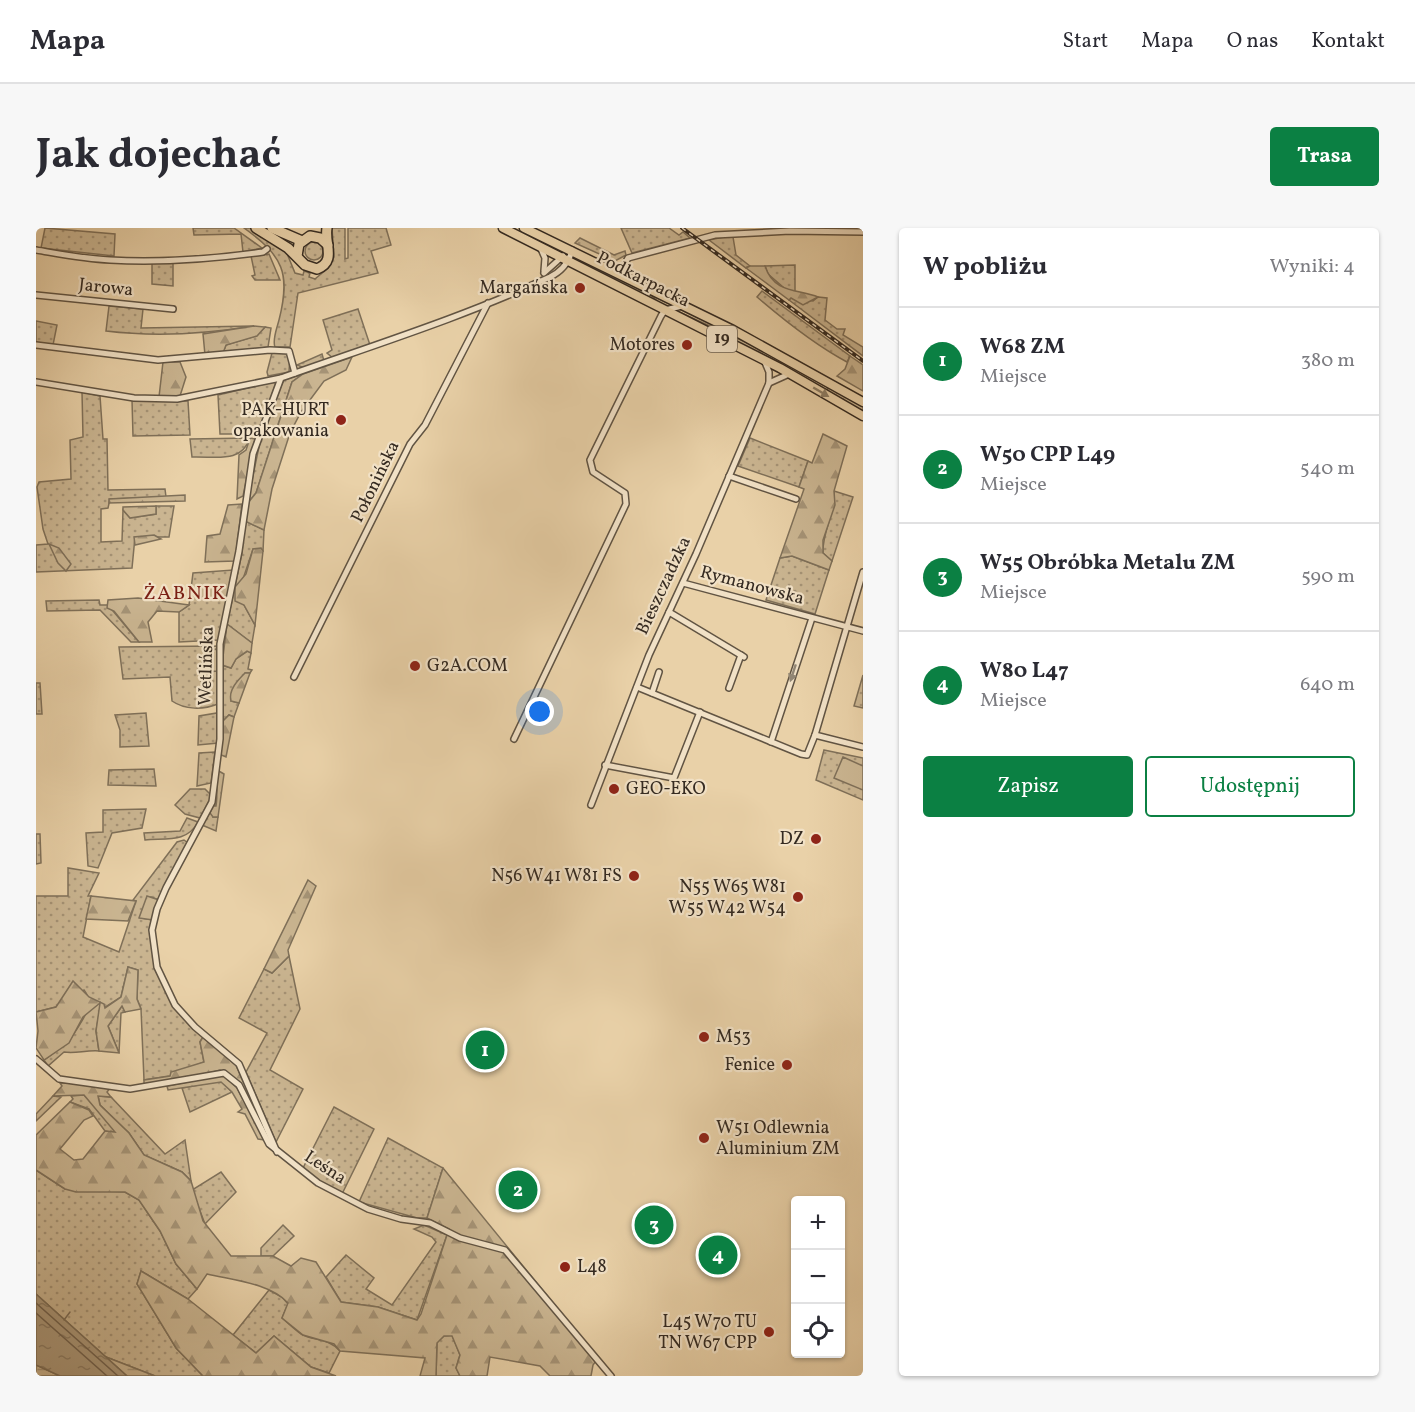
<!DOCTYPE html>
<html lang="pl">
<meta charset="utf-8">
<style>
:root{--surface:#fff;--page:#f7f7f7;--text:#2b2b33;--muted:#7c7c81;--line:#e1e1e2;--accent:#0b8043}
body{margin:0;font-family:Vollkorn,serif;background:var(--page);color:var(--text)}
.controls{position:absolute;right:18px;bottom:18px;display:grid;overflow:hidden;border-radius:6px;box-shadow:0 2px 4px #0004}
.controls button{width:54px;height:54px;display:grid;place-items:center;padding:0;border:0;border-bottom:2px solid var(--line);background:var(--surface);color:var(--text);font:30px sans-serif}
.you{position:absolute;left:504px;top:484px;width:21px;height:21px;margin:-15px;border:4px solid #fff;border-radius:50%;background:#1a73e8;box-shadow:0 0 0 9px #1a73e833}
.badge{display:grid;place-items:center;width:39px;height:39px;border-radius:50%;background:var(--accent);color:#fff;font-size:20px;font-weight:700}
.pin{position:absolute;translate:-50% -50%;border:3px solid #fff;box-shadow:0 2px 6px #0006}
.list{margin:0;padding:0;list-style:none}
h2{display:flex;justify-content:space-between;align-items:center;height:78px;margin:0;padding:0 24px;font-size:26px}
h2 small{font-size:20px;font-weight:400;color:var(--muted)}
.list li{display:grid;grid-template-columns:39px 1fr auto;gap:18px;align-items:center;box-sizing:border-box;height:108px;padding:0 24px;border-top:2px solid var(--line)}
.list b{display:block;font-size:22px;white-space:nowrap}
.list p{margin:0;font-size:20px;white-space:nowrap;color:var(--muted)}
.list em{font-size:20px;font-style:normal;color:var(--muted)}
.actions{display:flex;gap:12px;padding:18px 24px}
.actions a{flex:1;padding:14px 0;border:2px solid var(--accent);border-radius:6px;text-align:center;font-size:21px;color:var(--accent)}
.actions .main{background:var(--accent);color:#fff}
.icon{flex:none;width:33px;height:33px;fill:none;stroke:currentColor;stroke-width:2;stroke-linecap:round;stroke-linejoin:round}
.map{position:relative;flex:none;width:827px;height:1148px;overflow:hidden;border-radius:6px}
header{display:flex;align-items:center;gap:36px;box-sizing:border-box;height:84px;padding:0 30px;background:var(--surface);border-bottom:2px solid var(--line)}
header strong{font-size:28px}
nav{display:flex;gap:33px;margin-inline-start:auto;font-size:21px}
.intro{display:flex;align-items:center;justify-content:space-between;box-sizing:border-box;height:144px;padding:0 36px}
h1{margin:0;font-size:42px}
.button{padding:15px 27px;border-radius:6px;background:var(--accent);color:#fff;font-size:21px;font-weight:700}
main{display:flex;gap:36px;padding:0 36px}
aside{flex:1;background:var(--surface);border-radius:6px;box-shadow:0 2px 4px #0004}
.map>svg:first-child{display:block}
.grass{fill:url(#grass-dots);stroke:#7f7059;stroke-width:1.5}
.forest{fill:url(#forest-firs);stroke:#7f7059;stroke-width:1.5}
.wetland{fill:url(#wetland-marsh);stroke:#7f7059;stroke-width:1.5}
.pitch{fill:#cab591;stroke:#7f7059;stroke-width:1.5}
.water{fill:url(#water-ripples);stroke:#7b6c56;stroke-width:1.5}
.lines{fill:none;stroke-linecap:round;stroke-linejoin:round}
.shore{stroke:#70614e;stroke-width:1.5}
.stream{stroke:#7b6c56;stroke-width:1.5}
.street-casing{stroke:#615443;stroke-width:8}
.primary-casing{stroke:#342a21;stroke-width:11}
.highway-casing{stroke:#342a21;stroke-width:12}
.street{stroke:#f1e1c6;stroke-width:5}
.primary{stroke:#e9d1a8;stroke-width:8}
.highway{stroke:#e9d1a8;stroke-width:9}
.rail-casing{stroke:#342a21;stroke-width:4}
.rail{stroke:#f1e1c6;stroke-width:1.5;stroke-dasharray:4.5;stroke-linecap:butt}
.oneway{fill:#8e7e64}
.oneway2{fill:#928674}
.poi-dot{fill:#8f2418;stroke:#f1e1c6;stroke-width:2}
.labels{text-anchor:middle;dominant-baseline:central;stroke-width:4.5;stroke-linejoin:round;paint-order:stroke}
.shield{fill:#f1e1c6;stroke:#6d6152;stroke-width:1.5}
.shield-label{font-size:16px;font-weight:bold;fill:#342a21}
.street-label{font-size:18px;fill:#342a21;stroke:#f1e1c6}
.poi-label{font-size:18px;fill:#342a21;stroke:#f1e1c6;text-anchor:end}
.neighbourhood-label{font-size:20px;letter-spacing:1.5px;fill:#7a1f14;stroke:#f1e1c6}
</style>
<header>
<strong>Mapa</strong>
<nav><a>Start</a><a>Mapa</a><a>O nas</a><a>Kontakt</a></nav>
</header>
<div class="intro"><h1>Jak dojechać</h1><a class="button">Trasa</a></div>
<main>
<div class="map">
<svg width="827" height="1148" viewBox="0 0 827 1148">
<defs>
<pattern id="grass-dots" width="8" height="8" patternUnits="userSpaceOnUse" patternTransform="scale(1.5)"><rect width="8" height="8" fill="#cab591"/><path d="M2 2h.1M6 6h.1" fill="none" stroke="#a59376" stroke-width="1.8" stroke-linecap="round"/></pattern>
<pattern id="forest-firs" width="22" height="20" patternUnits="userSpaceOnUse" patternTransform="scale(1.5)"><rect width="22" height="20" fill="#cab591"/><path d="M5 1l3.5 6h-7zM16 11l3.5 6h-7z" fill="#a59376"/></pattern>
<pattern id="wetland-marsh" width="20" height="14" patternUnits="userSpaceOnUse" patternTransform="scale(1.5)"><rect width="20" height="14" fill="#cab591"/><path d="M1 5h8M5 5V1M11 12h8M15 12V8" fill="none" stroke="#a59376"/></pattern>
<pattern id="water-ripples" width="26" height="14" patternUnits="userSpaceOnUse" patternTransform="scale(1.5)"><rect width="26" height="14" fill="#ab987a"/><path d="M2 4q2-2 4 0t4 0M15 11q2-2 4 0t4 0" fill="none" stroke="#8c7c64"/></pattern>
</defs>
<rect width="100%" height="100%" fill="#e9d1a8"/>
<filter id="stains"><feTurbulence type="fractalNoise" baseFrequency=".00333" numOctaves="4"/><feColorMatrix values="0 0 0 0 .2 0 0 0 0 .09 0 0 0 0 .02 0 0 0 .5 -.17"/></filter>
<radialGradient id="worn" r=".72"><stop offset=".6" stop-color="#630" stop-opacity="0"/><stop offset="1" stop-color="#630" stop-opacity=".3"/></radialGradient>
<!-- grass -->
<g class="grass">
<path d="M9,0L79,6L78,28L5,20Z"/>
<path d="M157,0H198L226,20L207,24L205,6L158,7Z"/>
<path d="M208,0H215L250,23L259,45L267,47L268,43L274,45L273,49L279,51L292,40L298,29L296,0H309V31L312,30V0H350L355,17L335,23L342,45L262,65L254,119H239C236,112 241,100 243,92C255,45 247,28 208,0Z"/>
<path d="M585,0H633L643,7L647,4L654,10L596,25Z"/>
<path d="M688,9H697L700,27L714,38L710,40L673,12Z"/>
<path d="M544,10L578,27L589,23L590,27L579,33L539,15Z"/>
<circle cx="278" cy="23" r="9"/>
<path d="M233,26L244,52H219L216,48L219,47L215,28Z"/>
<path d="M545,33L609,61L622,74L543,34Z"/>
<path d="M137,34V58L116,56V35Z"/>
<path d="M759,37V65H754L732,46L729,38Z"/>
<path d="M726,63L814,128L811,134C779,117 749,93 721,69Z"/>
<path d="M782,69L791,70L789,92L801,101H809L807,107L827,119V128L753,72L755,70L777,73Z"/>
<path d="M73,78L107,81L105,100L218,98C169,106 119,109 70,103Z"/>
<path d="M322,81L334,117L297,130L291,125L296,122L287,92Z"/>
<path d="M641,83L740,128L748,134L742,135Z"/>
<path d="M0,93L21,97L17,117L0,114Z"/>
<path d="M229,99L235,100L232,119L187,125L190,117L220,108Z"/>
<path d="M247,123L254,127L253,144L232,148L231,144L236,125Z"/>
<path d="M286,126L288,133L268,140L261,137Z"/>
<path d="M267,146L256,154L220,265L211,276L224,214L245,158L248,152Z"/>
<path d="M237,154L240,155L222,206H184L182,167Z"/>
<path d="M791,158L827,178V184L792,164Z"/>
<path d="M46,164L64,168L67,211H71L72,262L129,261L130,269L74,271L72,280L65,281V314L86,313L87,282L94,290L120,286V278H138L133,309H99L96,340L0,344V317L12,316L7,301L1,259L3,254L35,251L34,212L47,209Z"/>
<path d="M96,172L152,173L154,207L97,208Z"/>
<path d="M214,210C205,236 180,228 156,229L154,211Z"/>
<path d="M714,210L772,233L763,259L702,238Z"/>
<path d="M798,263L817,269L796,333L787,325C786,303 800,285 798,263Z"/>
<path d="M209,293L228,302L227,323L217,321L206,354L208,377L219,397L216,415L191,396L206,325Z"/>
<path d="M756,328L793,342L779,386L730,372L744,330Z"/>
<path d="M197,342L182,412L143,414V384L153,377L157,345Z"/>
<path d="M63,372L64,377H72L103,414H95L64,382L11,383L10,373Z"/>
<path d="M181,418L182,421L176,422L166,433L171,444L181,443L182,476C167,482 149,482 136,473L134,449L87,451L83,419Z"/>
<path d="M212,423L215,425L212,441L216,442L214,445H209L195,473L203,475L198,489L193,487L187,493L186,437L195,440L200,431Z"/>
<path d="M827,447V480L818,478Z"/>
<path d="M0,455H4L6,486H0Z"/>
<path d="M110,485L113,518L84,519V502L79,487Z"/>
<path d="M181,485L182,515L162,517L163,488Z"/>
<path d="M788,522L827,530V572L780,552Z"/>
<path d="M179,524L175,555L161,558L163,525Z"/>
<path d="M118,541L120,558L72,557L73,542Z"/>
<path d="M179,556L182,569L177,589H182L180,603L166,597Z"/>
<path d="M154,561H169L174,566V571L164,590L149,586L139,577Z"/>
<path d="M110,581L106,600L76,605L62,640L52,638L50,605L67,604V582Z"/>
<path d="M151,590L162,594C151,615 130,610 109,612L108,605L144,603Z"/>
<path d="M0,606H4L5,635L0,636Z"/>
<path d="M148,612L152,615L123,672L115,669L104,690L117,692L116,722L138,777L167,809L164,814L168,834L134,848L108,852L105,781L101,771L102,742L92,739L85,769L68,780L65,775L60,803L63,823C50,822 39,826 28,824L12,838L8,832C30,816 33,815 47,791C53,780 57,774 48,762L20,779L0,784V668H32V640L63,645L52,668H55L47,709L83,724L100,673L97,672L141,614Z"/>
<path d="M253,728L264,781L234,842L267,861L240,914L210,844L231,805L203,790L228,741L236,745Z"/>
<path d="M86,778L89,784L85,785L83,825L72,798Z"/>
<path d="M185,853L196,864L154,884L146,860Z"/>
<path d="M48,867L78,900L79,905L69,903L53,881L34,874L37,871L35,868Z"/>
<path d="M17,868L25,869L0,893V886Z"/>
<path d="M62,868L75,869L129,926L149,912L155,953L146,944L108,927L93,905L64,877Z"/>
<path d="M298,879L338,901L306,966L282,953L267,940Z"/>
<path d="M352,910L407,940L391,990H381L323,974Z"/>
<path d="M0,942L29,961L89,964L103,972L124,1003L140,1036L161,1061L152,1071L105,1043L101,1056L140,1120L167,1148H119L70,1129L0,1066Z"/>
<path d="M185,944L200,964L169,996L156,962Z"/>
<path d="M247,997L258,1008L237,1028H225V1020Z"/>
<path d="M388,997L411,1007L381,1092L342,1079L305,1074L290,1049L310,1027L338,1050L330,1061L356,1077L400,1014L396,1009L378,1001Z"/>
<path d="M233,1062L246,1069L252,1076L246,1090C252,1095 258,1101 265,1106C278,1113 293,1110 304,1123L293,1145L275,1139L238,1108L220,1125L197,1107Z"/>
<path d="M416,1107L424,1127L420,1140L424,1148H400L401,1114L408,1108Z"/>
</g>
<!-- forest -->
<g class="forest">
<path d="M714,38H729C738,66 763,61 782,69L767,77L755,70L753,72L710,40Z"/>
<path d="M218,98L229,99L221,108L190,117L187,125L169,127L167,106Z"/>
<path d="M814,128L827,137V163L801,148L809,141Z"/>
<path d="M316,129L310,142L288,153L265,184L254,205L236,261L228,302L209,293L211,276L220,265L256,154L267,146Z"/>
<path d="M127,134H144L150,149L144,168L123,169Z"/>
<path d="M787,206L811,218L798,263L799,277L787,312V325L796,333L793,342L756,328L744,330L768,261L763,259L772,233L776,235Z"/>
<path d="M214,210L219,211L207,268L201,271L203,227L210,222Z"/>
<path d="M149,267V273L73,275V271Z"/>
<path d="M206,276L199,333L169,334L171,308L184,306L192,277Z"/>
<path d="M120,278V286L94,290L87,282V279Z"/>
<path d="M118,307L125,311L99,317L98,309Z"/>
<path d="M13,316L23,320L35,336L30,343L22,335Z"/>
<path d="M225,320L227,323L219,397L208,377L199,373V359L210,346L217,321Z"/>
<path d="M102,370L153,377L143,384L121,383L112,394L116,414H103L78,383L71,380L72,372Z"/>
<path d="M191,396L216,415L215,425L211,423L200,431L195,440L186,437Z"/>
<path d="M182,421L181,443L171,444L162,440L176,422Z"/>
<path d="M209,445H214L203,475L195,473C192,462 202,452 209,445Z"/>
<path d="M193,487L198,489L190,529L183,526L187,493Z"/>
<path d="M181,542L188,546L182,589H177L174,585L177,578H180C182,566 180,554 181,542Z"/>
<path d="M272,652L280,658L252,722L253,728L236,745L228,741Z"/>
<path d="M55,668L100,673L92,693L50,691Z"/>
<path d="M111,668L123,672L117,692L103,690Z"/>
<path d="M92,739L102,742L101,771L105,781L89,784L86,778L72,798L83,825L63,823L60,803L64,775L47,789L33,815L8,832L0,820L2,803L0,784L20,779L37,753L53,769L68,776L69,780L85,769Z"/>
<path d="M167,809L199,835L231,908L196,848L184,842L137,854L108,857V852L134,848L135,844L168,834L164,814Z"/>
<path d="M187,847L201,860L229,912L222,911L209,886L202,884L206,881L196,864L185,854L132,862L131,858Z"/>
<path d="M24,855H52L75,859L71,864L75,869L62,868L64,877L93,905L108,927L146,944L155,953L167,993L195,1028H237L255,1038L265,1030L280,1034L305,1074L342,1079L381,1092L385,1086L413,1001L391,990L407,940L562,1130L557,1137L555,1148H514L504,1138L454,1129L451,1148H424L420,1140L424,1127L416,1108H408L401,1115L400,1148H384L389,1130L304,1123L298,1116L267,1107L246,1090L252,1075C234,1055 196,1052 171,1046L161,1061L140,1036L124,1003L103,972L89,964H40L29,961L0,942V907L34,874L53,882L57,888L48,892L24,921L38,932L47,931L69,903L79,904L48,867L17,868L26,858Z"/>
<path d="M105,1043L152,1071L220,1125L238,1108L275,1139L300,1148H167L140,1120L101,1056Z"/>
</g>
<!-- wetland -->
<g class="wetland">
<path d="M70,1129L119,1148H91Z"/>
<path d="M0,1137L24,1148H0Z"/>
</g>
<!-- pitch -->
<path class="pitch" d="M807,529L827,538V562L798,550Z"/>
<!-- water -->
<path class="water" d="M0,1066L91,1148H24L0,1137Z"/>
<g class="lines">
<!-- shore -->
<g class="shore">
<path d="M0,1075L82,1148"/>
<path d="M0,1085L71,1148"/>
</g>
<!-- stream -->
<path class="stream" d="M28,1092L34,1084"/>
<!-- street casing -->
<g class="street-casing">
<g id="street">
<path d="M505,21L509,30L508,43"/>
<path d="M0,22C24,26 49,31 74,32C126,35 176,31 227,24L231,21"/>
<path d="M508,45L527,28"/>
<path d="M584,45L592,30L679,7L754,3L827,4"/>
<path d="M0,67L137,81"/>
<path d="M0,117L122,132L234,122L253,123L259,145"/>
<path d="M0,154L98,170L141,171L245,150"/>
<path d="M733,155L753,146"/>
<path d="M693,248L760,271"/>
<path d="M827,344L779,507L827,519"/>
<path d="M647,355L827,403"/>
<path d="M633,384L708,429"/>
<path d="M258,449L374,216L389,197L452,75"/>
<path d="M601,459L765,526L771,527L779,507"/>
<path d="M693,460L705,427"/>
<path d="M616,465L623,444"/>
<path d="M478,511L590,276L589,265L557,244L554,232L625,88L629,82L646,78"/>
<path d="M735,514L776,390"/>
<path d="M569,537L638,550L664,484"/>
<path d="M555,577L613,427L660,326L733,155V144L728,132"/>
<path d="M0,831L23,851L94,861L188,845L203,857L233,916L282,955L332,981L365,991L394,995L424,1010L469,1022L575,1148"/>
<path d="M241,924L203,836L159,799L139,777L121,739L116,702L121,681L130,660L176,574L184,511V416L203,323L217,226L245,150C335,118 428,89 514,49C526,43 533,35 536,22"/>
</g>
</g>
<!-- primary casing -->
<g class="primary-casing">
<g id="primary">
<path d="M467,0L744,140L827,188"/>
<path d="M488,0L697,102L827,174"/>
</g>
</g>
<!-- highway casing -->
<g class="highway-casing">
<g id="highway">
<path d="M220,0L252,20L269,37L281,41C301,33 288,16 291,0"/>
<path d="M236,0L266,13"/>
<path d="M261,28L263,16L274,8L284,10L292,17"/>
</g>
</g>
<!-- street -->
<use href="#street" class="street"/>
<!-- primary -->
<use href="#primary" class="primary"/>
<!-- highway -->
<use href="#highway" class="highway"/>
<!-- rail casing -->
<g class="rail-casing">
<path id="rail" d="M646,0L827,133"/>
</g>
<!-- rail -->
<use href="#rail" class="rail"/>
</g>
<!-- one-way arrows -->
<defs><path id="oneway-solid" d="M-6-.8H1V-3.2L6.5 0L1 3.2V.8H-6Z" transform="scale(1.5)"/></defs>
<use class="oneway" href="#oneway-solid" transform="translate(785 164) rotate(30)"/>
<use class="oneway2" href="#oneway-solid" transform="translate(757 445) rotate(108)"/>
<!-- markers -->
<g class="poi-dot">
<circle cx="544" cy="60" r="6"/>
<circle cx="651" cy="117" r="6"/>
<circle cx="305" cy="192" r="6"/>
<circle cx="379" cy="438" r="6"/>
<circle cx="578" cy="561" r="6"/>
<circle cx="780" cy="611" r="6"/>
<circle cx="598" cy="648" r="6"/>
<circle cx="762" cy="669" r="6"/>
<circle cx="668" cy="809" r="6"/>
<circle cx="751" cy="837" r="6"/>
<circle cx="668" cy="910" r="6"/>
<circle cx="529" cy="1039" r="6"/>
<circle cx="733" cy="1104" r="6"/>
</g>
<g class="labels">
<!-- shield labels -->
<rect class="shield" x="671" y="98" width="30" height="26" rx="4.5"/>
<g class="shield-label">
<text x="686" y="111">19</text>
</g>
<!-- street labels -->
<g class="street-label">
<text transform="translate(607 52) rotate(27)">Podkarpacka</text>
<text transform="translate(70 60) rotate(6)">Jarowa</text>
<text transform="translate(340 254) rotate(-64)">Połonińska</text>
<text transform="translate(628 358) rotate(-65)">Bieszczadzka</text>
<text transform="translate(716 358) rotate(15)">Rymanowska</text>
<text transform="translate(171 438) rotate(-88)">Wetlińska</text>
<text transform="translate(289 940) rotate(33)">Leśna</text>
</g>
<!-- poi labels -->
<g class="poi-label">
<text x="532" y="60">Margańska</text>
<text x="639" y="117">Motores</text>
<text x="293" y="182">PAK-HURT<tspan x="293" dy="21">opakowania</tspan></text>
<text x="391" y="438" text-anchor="start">G2A.COM</text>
<text x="590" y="561" text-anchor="start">GEO-EKO</text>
<text x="768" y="611">DZ</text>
<text x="586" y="648">N56 W41 W81 FS</text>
<text x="750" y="659">N55 W65 W81<tspan x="750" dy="21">W55 W42 W54</tspan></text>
<text x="680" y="809" text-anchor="start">M53</text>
<text x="739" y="837">Fenice</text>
<text x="680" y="900" text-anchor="start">W51 Odlewnia<tspan x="680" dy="21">Aluminium ZM</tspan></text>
<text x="541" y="1039" text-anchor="start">L48</text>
<text x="721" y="1094">L45 W70 TU<tspan x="721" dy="21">TN W67 CPP</tspan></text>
</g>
<!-- neighbourhood labels -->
<g class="neighbourhood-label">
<text x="149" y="366">ŻABNIK</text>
</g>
</g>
<rect width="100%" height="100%" filter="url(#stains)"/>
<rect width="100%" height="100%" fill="url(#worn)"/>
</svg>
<div class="controls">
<button>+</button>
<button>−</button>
<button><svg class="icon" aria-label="locate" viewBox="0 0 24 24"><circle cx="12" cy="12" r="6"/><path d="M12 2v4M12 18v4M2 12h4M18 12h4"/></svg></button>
</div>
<div class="you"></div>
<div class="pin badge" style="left:449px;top:822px">1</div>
<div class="pin badge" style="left:482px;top:962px">2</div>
<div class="pin badge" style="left:618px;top:997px">3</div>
<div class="pin badge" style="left:682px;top:1027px">4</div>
</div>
<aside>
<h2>W pobliżu<small>Wyniki: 4</small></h2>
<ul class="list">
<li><span class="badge">1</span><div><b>W68 ZM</b><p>Miejsce</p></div><em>380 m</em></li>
<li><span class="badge">2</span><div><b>W50 CPP L49</b><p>Miejsce</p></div><em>540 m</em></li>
<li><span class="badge">3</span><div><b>W55 Obróbka Metalu ZM</b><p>Miejsce</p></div><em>590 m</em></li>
<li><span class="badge">4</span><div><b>W80 L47</b><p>Miejsce</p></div><em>640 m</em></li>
</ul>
<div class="actions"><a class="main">Zapisz</a><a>Udostępnij</a></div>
</aside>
</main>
